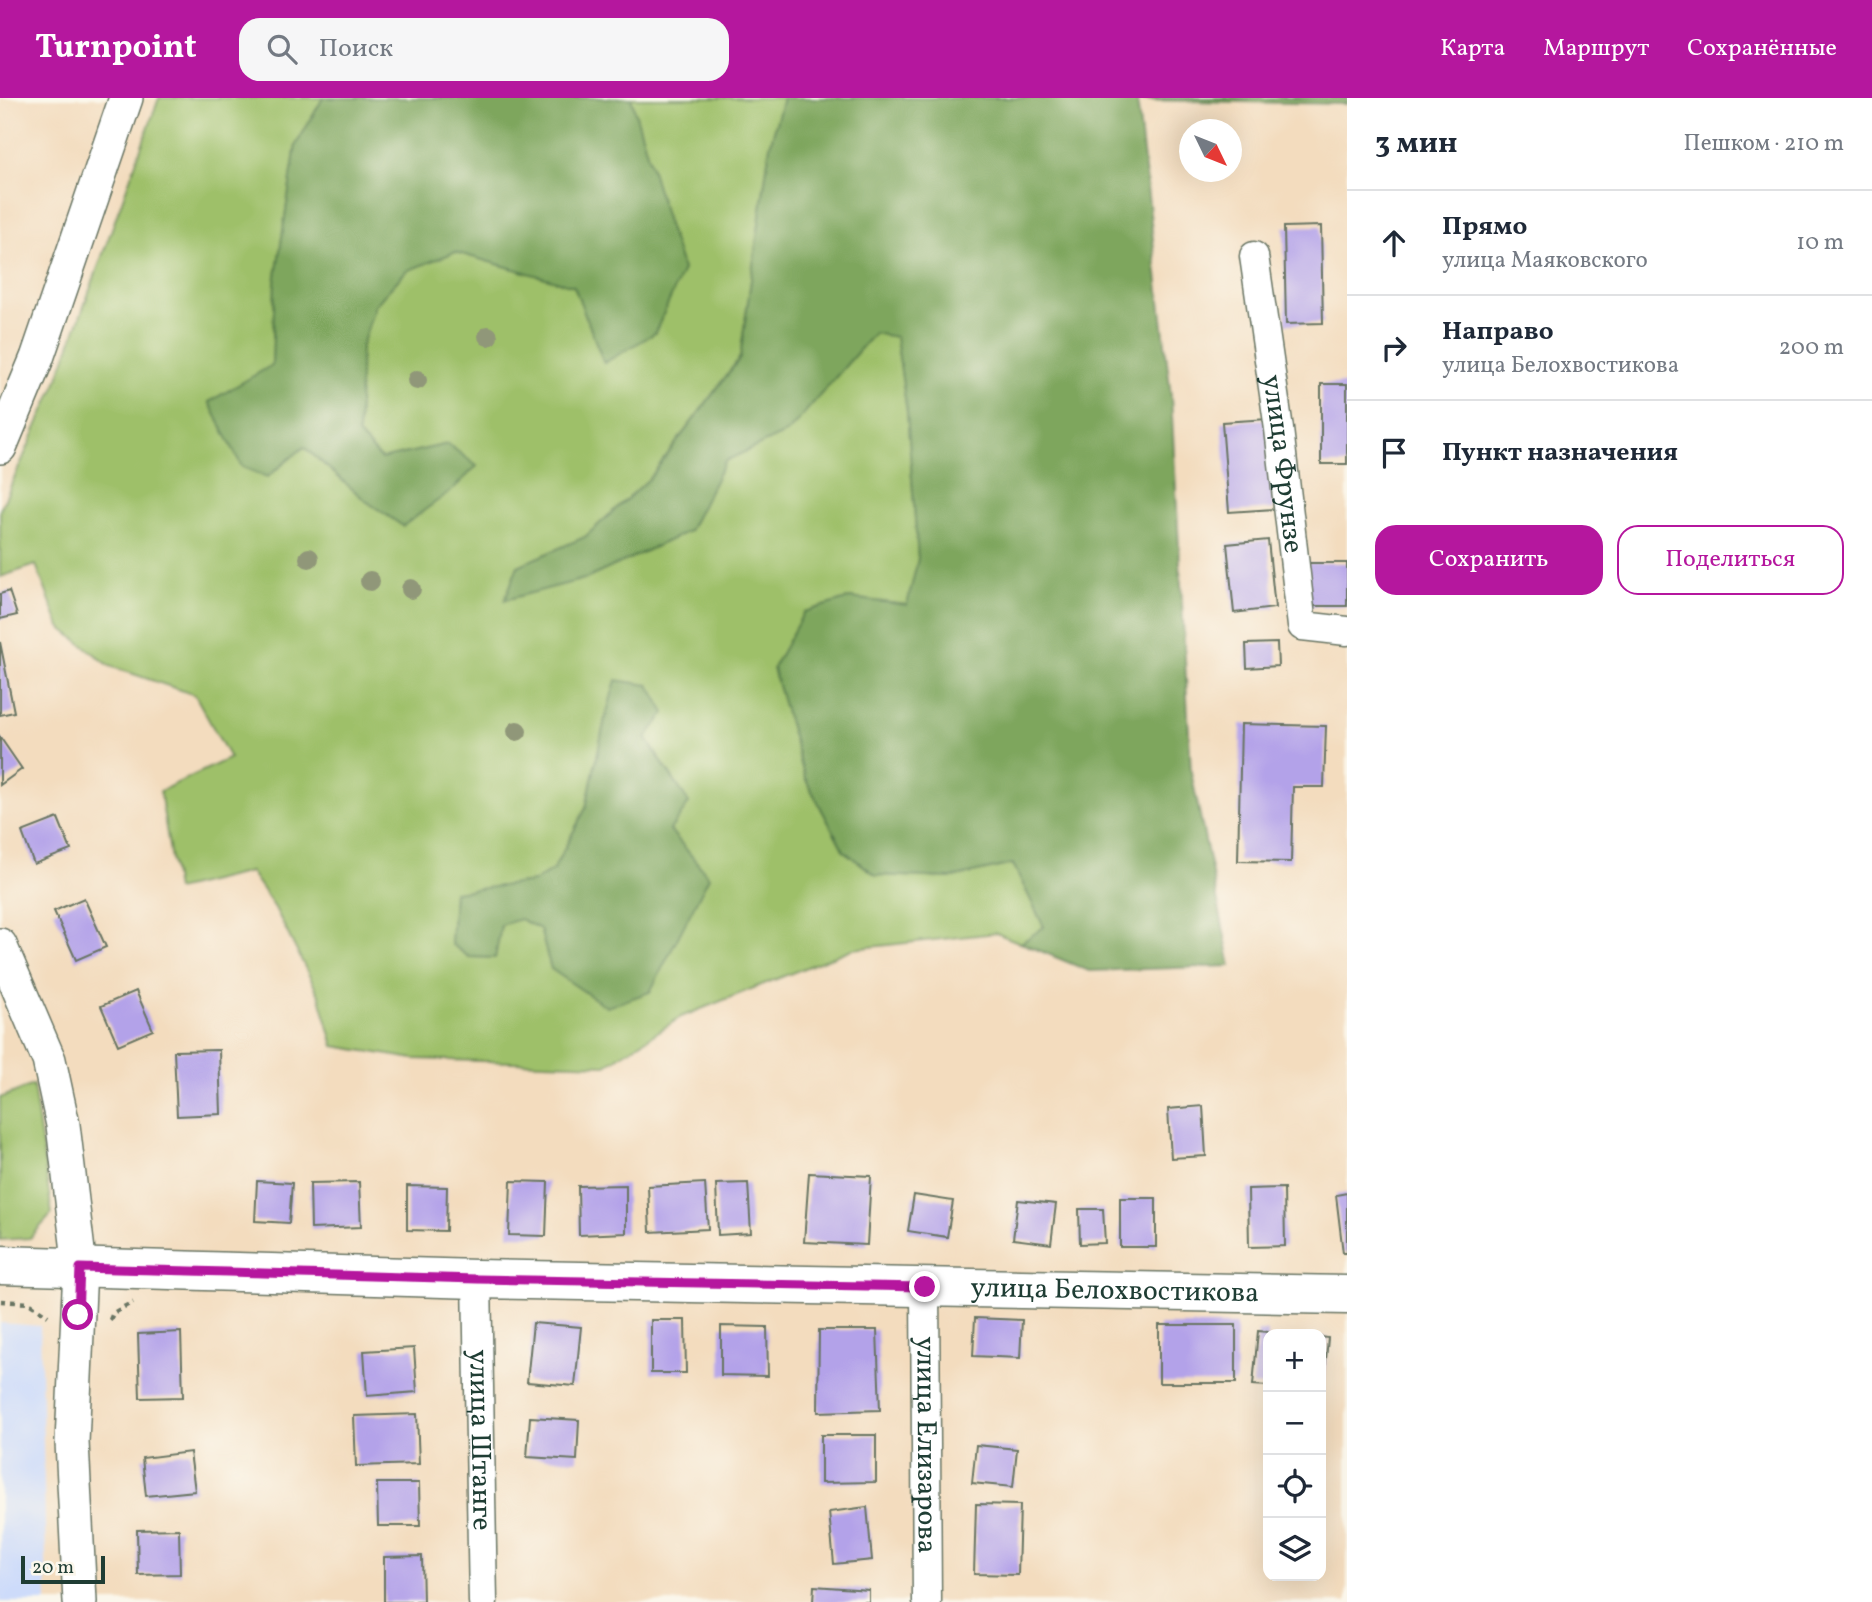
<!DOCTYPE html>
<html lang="ru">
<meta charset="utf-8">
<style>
:root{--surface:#fff;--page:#f6f6f7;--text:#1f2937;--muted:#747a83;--line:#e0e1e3;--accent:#b5179e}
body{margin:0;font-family:Vollkorn,serif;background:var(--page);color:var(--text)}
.controls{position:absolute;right:21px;bottom:21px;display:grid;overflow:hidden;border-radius:14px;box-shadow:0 7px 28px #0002}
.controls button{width:63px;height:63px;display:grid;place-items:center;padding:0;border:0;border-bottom:2px solid var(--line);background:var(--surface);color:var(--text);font:35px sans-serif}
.compass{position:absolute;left:1179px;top:21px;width:63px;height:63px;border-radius:50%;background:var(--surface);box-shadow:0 7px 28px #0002;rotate:133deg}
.scale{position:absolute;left:21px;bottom:18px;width:84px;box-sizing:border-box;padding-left:7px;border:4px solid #1f3d34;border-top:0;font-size:19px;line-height:24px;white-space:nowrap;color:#1f3d34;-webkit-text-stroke:5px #fbf7ec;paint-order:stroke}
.stop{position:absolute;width:21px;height:21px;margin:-16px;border:5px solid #b5179e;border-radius:50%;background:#fff}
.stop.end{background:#b5179e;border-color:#fff;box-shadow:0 2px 7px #0008}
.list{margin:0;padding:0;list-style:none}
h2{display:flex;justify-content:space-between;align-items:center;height:91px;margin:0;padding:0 28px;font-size:30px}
h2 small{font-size:23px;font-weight:400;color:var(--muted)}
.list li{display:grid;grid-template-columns:46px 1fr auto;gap:21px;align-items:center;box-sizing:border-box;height:105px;padding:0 28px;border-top:2px solid var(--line)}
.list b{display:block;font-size:26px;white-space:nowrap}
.list p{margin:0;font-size:23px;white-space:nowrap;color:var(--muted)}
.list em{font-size:23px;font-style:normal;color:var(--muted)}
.actions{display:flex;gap:14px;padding:21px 28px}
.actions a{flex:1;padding:16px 0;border:2px solid var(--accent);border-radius:21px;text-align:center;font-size:24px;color:var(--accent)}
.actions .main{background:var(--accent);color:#fff}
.icon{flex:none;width:38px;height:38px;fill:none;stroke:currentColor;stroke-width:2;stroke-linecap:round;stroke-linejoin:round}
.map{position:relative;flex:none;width:1347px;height:1504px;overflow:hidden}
header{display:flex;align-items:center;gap:42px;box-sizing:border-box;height:98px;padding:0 35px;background:var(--accent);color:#fff}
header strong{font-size:33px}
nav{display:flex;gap:38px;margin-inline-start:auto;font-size:24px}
.search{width:490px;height:63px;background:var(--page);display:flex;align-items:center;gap:18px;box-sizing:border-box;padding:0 24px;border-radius:21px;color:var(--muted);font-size:26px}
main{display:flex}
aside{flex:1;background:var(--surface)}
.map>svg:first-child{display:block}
.built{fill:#cddbfa}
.green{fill:#9ec069;stroke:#5e7e4e;stroke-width:2;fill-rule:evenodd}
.forest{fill:#7ea65d;stroke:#4e7248;stroke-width:2}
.building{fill:#b3a2e9}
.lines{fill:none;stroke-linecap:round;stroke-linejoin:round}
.minor-casing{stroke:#697564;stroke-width:31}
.tertiary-casing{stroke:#697564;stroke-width:36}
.secondary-casing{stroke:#697564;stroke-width:41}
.path{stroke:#697564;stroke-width:4.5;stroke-dasharray:5 5;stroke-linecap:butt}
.minor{stroke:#fff;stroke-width:28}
.tertiary{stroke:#fff;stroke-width:33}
.secondary{stroke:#fff;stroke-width:38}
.tree{fill:#909779}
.route{stroke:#b5179e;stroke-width:9}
.labels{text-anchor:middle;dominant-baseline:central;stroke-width:5;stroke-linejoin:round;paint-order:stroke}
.street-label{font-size:28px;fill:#1f3d34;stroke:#fbf7ec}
</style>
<header>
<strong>Turnpoint</strong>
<div class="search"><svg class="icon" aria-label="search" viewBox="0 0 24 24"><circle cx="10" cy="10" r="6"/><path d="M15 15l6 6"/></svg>Поиск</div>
<nav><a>Карта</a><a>Маршрут</a><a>Сохранённые</a></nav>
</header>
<main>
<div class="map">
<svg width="1347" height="1504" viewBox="0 0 1347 1504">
<rect width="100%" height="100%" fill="#fbf7ec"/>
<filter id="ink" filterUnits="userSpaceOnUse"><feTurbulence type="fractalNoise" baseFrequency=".0143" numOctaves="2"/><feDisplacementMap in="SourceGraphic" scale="14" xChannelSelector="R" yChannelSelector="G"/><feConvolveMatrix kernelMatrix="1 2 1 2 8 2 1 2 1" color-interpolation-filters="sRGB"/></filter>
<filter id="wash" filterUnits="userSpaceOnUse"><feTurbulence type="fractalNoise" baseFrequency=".00686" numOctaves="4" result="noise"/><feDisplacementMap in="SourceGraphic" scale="28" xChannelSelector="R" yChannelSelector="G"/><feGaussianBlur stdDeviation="1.57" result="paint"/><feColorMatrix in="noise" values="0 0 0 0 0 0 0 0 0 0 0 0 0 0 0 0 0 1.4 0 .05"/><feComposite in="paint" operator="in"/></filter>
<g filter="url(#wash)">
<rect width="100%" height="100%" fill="#f3dcbe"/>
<!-- built -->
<path class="built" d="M0,1225L40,1228L47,1504H0Z"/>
<!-- green -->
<g class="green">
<path d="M159,0H323L296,47L275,185L272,268L209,304L267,379L304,349L366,403L403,428L448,346L381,361L358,336L361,250L375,207L406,173L455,154L574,188L604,265L683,172L667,124L631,0H783L770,48L740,259L649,381L585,439L518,468L505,501L588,480L689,433L725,362L788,334L874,235L896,239L907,314L918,461L908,507L850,500L804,514L773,570L805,680L844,753L876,777L951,780L1013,766L1044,829L1021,845L996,835L852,851L681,919L606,967L414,961L334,948L320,899L275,810L250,774L176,792L160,693L230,660L195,597L110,568L60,529L36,467L0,479V412L56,286ZM605,621L646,640L689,705L669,732L607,909L551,871L540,831L520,820L501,827L495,860L469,859L451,846L454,795L533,784L553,772L586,710Z"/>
<path d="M33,987L52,1116L30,1140L0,1142V1000Z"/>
</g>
<!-- forest -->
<g class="forest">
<path d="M323,0H631L667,124L683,172L655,235L604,265L574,188L455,154L406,173L375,207L361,250L358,336L381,361L448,346L477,368L452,392L403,428L366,403L304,349L267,379L242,369L209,304L272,267L275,185L296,47Z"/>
<path d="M783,0H1347V6L1137,2L1171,298L1191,674L1231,868L1089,873L1021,845L1044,829L1013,766L951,780L876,777L844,753L805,680L773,570L804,514L850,500L907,507L918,461L907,314L896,239L874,235L788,334L725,363L689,433L588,480L505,502L518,468L585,439L649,381L740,260L770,48Z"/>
<path d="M616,582L649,587L665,615L646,640L689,705L670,732L709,779L650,894L607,909L551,871L540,831L520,821L501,827L495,860L469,859L451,846L454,794L533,784L553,772L586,710L605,621Z"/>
</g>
<g id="blocks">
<!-- building -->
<g class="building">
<path d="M1321,128L1323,225L1286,226L1284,129Z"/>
<rect x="1321" y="286" width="26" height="80"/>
<path d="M1268,321L1274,411L1229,414L1222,324Z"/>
<path d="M1268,442L1275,510L1234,515L1227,446Z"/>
<rect x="1308" y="465" width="39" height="43"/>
<path d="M9,493L17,517L0,521V496Z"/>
<path d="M0,544L14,614L0,617Z"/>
<path d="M1277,545L1278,568L1247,570L1246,546Z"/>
<path d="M1241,626L1326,628L1324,689H1293L1291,764L1238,763Z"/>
<path d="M0,639L22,671L0,687Z"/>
<path d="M58,720L71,752L34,766L22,734Z"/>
<path d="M84,800L106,849L76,862L54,813Z"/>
<path d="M136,893L153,932L118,947L101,908Z"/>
<path d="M219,952L221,1016L177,1018L174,953Z"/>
<path d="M1203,1008L1206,1058L1171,1060L1168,1011Z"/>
<path d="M809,1075L871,1078L867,1147L804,1144Z"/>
<path d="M257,1083L292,1085L289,1125L255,1123Z"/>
<path d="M511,1083L548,1084L546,1138L509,1137Z"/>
<path d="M359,1084L361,1129L311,1131L310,1085Z"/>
<path d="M705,1085L708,1131L650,1134L648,1088Z"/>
<path d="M748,1085L751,1135L718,1137L716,1086Z"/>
<path d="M626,1087V1135L579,1137L578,1088Z"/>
<path d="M407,1088L447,1089L446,1133L407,1132Z"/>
<path d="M1284,1090L1285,1148L1249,1149L1248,1091Z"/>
<path d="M1347,1095V1155H1343L1336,1097Z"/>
<path d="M914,1097L953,1103L947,1139L908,1133Z"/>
<rect x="1120" y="1100" width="36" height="49"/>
<path d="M1018,1102L1056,1106L1051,1146L1013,1141Z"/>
<path d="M1079,1111H1103L1105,1145L1080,1146Z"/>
<path d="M975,1220L1022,1222L1020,1260L973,1258Z"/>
<path d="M651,1222H685L686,1275H651Z"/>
<path d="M533,1225L581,1229L575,1288L527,1284Z"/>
<rect x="1159" y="1227" width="77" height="58"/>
<path d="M721,1228L767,1229L768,1278L721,1277Z"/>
<path d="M819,1232H877L880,1312L818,1314Z"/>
<path d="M1258,1233L1268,1234V1288L1253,1287Z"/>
<path d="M181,1234L183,1299L140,1300L138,1236Z"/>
<path d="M1321,1239L1328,1240L1323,1293H1321Z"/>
<path d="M414,1250L417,1294L367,1298L364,1253Z"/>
<path d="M417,1316L419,1366L356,1368L354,1318Z"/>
<path d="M530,1319L579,1322L577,1362L527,1359Z"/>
<path d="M821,1337H876V1384L821,1385Z"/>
<path d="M976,1347L1017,1351L1013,1389L972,1385Z"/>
<path d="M190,1354L195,1393L146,1398L142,1360Z"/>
<path d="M377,1385H419L420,1428H378Z"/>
<path d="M976,1406L1020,1407L1018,1477L974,1476Z"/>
<path d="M867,1409L872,1462L834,1466L829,1414Z"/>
<path d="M179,1431L180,1476L138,1477L137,1432Z"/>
<path d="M422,1458L423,1504H384V1459Z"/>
<path d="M814,1488L869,1492V1504H813Z"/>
</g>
</g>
</g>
<g filter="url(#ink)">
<use href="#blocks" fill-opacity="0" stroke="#697564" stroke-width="2"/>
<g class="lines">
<!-- minor casing -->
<g class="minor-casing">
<g id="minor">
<path id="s1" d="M1254,158L1279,331L1302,528L1347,533"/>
<path id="s2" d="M477,1181L483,1504"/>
<path id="s3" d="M925,1189L927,1504"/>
</g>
</g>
<!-- tertiary casing -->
<g class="tertiary-casing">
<g id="tertiary">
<path d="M0,349L37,260L126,0"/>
<path d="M0,847L49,962L63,1027L80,1170L72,1344L80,1504"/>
</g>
</g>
<!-- secondary casing -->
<g class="secondary-casing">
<g id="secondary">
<path id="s4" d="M0,1167L477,1181L1347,1197"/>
</g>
</g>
<!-- path -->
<g class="path">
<path d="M1,1203L29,1205L48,1218"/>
<path d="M110,1222L113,1215L133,1204"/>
</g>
<!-- minor -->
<use href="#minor" class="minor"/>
<!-- tertiary -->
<use href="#tertiary" class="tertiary"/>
<!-- secondary -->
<use href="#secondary" class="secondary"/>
</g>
<!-- trees -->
<g class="tree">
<circle cx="488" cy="238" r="10"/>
<circle cx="417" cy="282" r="10"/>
<circle cx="309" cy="460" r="10"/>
<circle cx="370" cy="483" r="10"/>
<circle cx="411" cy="491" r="10"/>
<circle cx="517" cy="633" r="10"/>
</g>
</g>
<g class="lines" filter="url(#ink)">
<!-- route -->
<path class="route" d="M78,1217L80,1170L477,1181L925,1189"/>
</g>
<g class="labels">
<!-- street labels -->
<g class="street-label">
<text stroke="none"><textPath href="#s1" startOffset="210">улица Фрунзе</textPath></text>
<text stroke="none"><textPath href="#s4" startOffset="1115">улица Белохвостикова</textPath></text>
<text stroke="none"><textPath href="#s2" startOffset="161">улица Штанге</textPath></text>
<text stroke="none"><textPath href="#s3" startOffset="158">улица Елизарова</textPath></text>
</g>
</g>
</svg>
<div class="controls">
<button>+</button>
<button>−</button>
<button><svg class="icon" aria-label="locate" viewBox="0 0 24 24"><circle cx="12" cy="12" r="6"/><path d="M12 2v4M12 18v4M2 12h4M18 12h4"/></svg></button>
<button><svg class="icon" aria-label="layers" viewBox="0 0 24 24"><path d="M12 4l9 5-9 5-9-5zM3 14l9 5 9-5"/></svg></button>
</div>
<svg class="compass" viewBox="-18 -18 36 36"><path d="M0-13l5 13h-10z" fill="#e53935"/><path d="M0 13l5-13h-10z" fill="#747a83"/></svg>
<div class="scale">20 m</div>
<div class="stop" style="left:78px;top:1217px"></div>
<div class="stop end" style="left:925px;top:1189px"></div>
</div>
<aside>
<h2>3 мин<small>Пешком · 210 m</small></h2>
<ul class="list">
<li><svg class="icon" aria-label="ahead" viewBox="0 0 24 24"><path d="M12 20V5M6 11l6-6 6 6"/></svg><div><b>Прямо</b><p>улица Маяковского</p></div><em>10 m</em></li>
<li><svg class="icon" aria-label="right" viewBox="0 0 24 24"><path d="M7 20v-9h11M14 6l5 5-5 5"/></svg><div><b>Направо</b><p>улица Белохвостикова</p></div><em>200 m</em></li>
<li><svg class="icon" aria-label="arrive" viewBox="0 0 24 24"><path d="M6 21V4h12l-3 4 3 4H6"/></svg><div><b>Пункт назначения</b></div></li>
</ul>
<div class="actions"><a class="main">Сохранить</a><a>Поделиться</a></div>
</aside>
</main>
